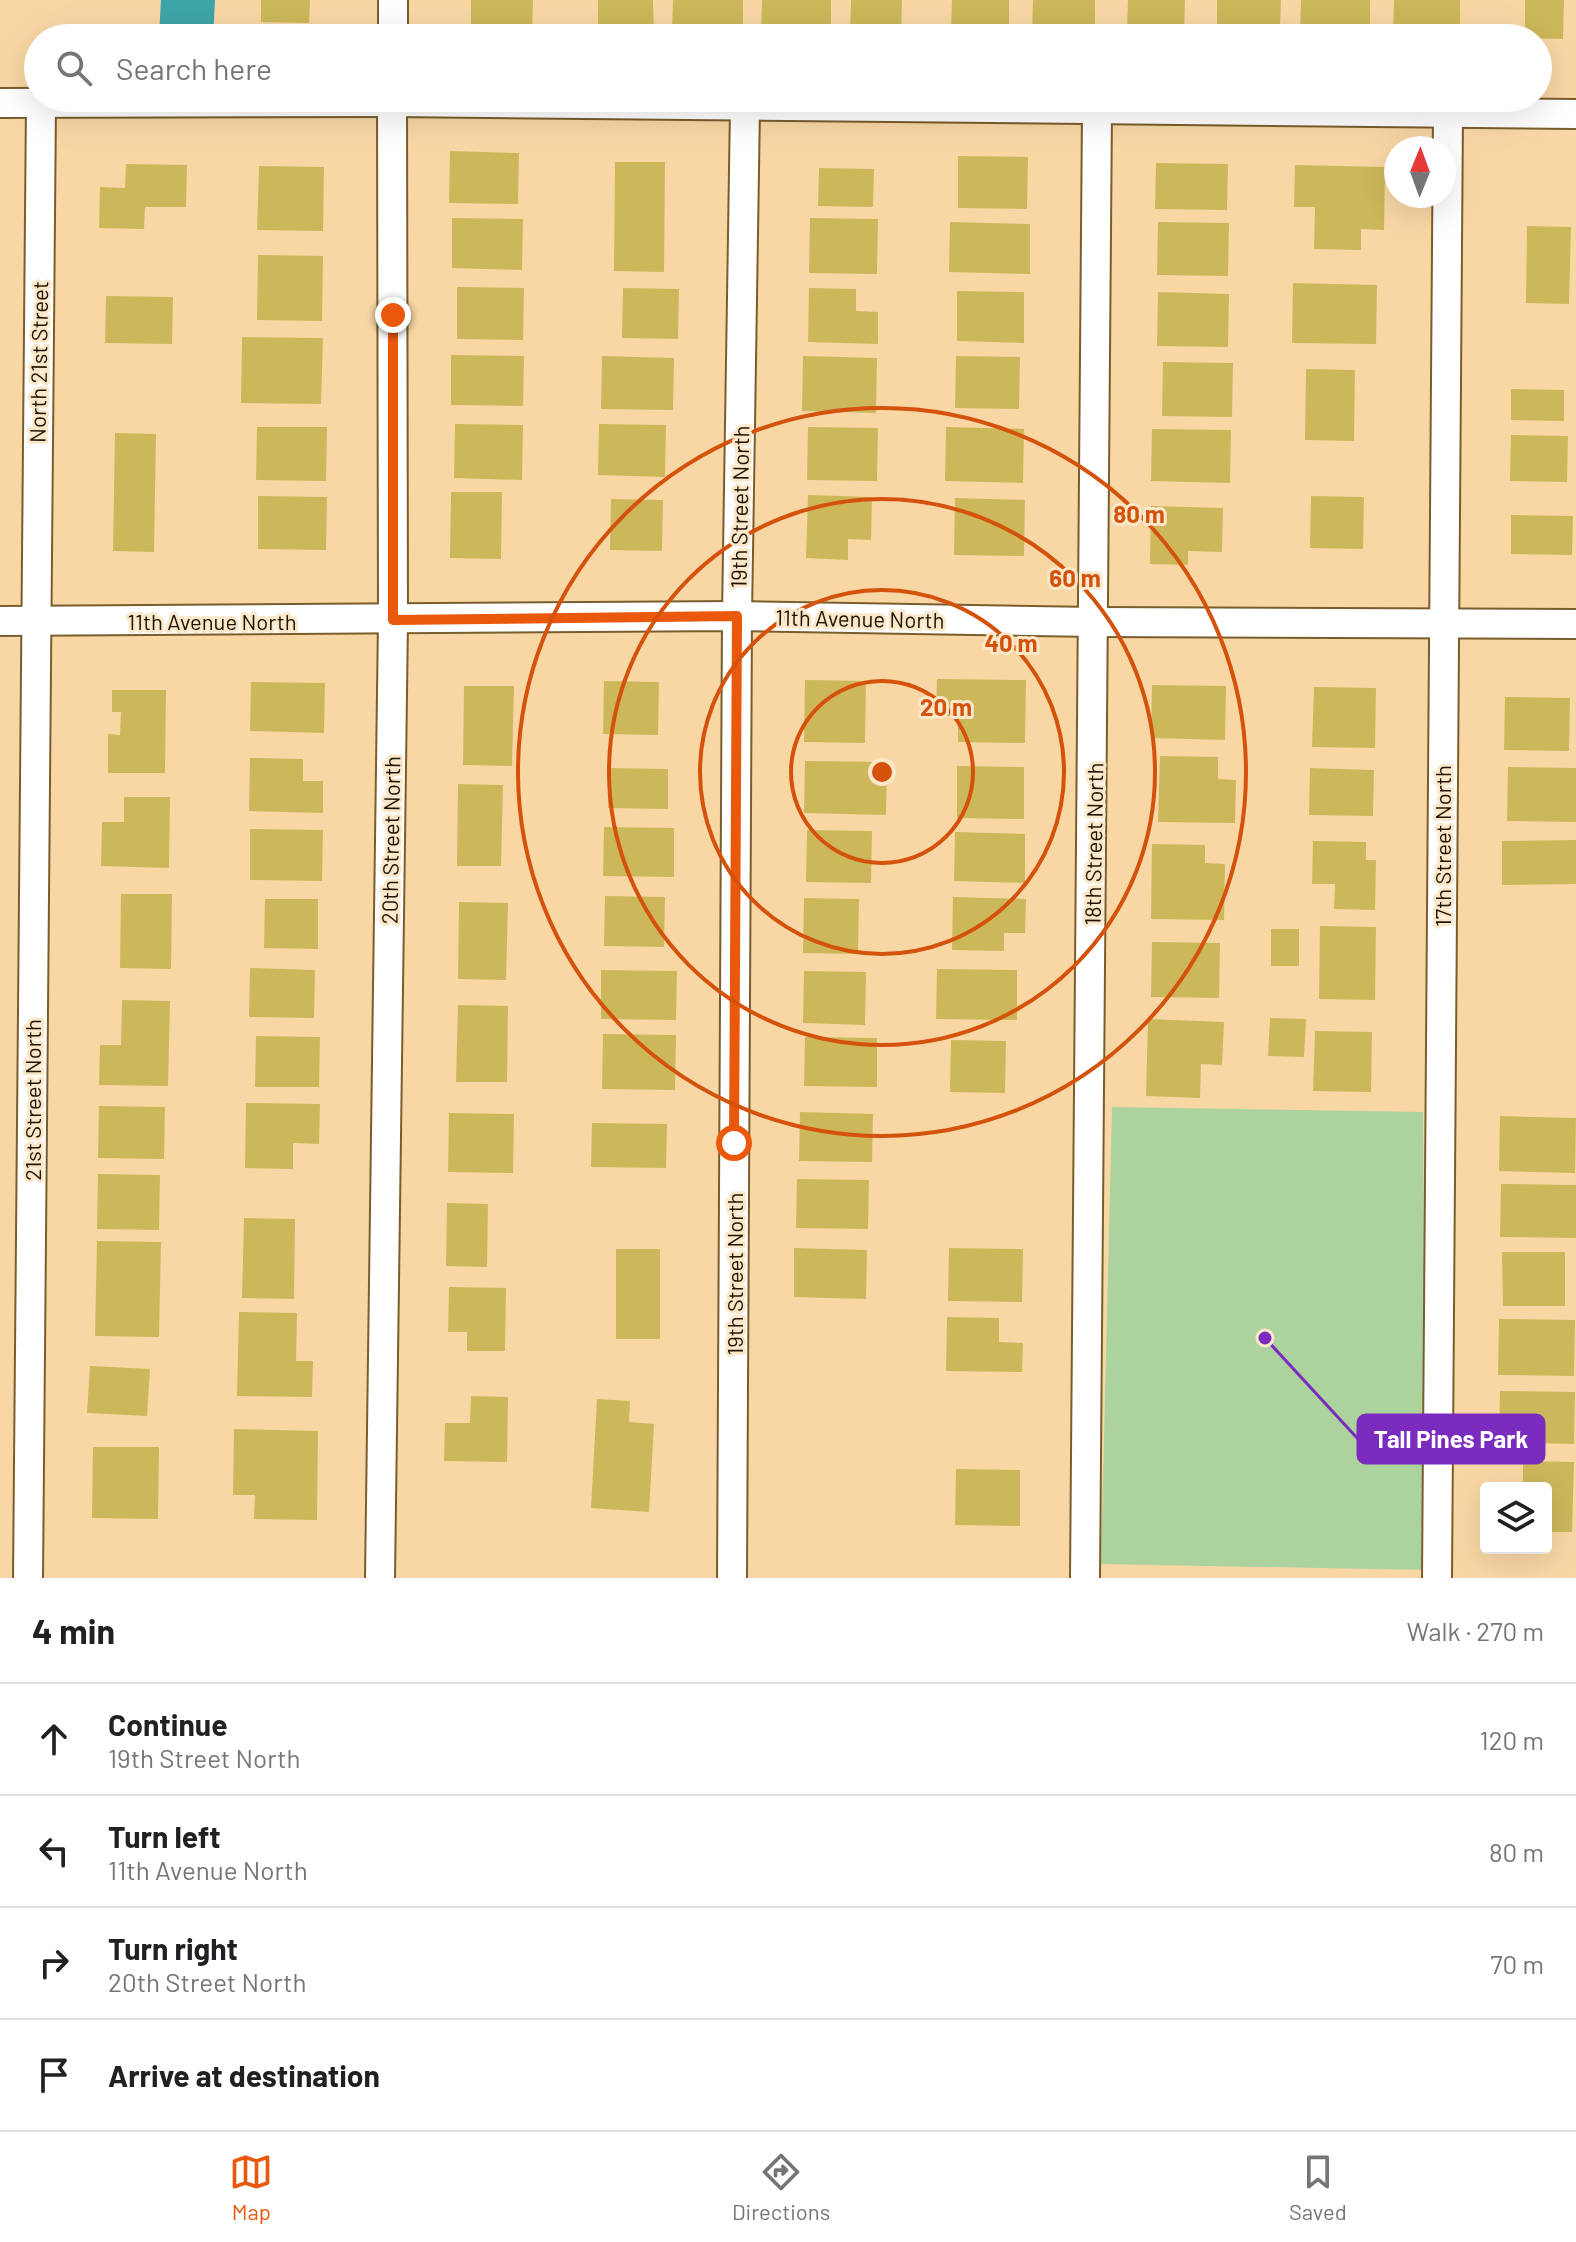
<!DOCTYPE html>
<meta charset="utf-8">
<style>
:root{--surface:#fff;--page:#f6f6f6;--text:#202124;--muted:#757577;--line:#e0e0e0;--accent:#ea580c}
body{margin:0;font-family:Barlow,sans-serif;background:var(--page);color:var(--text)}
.controls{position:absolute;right:24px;bottom:24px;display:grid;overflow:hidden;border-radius:8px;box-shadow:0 8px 32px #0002}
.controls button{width:72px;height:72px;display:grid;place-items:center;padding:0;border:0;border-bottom:2px solid var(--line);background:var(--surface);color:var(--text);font:40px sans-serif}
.compass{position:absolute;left:1384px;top:136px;width:72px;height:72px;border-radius:50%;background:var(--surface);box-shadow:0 8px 32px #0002;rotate:1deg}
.stop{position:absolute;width:24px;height:24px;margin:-18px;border:6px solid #ea580c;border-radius:50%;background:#fff}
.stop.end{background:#ea580c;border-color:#fff;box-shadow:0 2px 8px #0008}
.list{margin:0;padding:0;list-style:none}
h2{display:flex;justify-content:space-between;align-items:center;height:104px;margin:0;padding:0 32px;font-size:34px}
h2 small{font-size:26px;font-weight:400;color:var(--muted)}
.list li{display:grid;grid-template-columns:52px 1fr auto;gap:24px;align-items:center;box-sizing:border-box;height:112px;padding:0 32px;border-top:2px solid var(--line)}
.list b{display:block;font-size:30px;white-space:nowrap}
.list p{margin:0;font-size:26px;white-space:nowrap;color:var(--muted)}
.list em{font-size:26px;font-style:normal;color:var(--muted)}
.icon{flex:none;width:44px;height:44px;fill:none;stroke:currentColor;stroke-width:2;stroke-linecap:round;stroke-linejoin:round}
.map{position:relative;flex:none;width:1576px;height:1578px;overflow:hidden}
.search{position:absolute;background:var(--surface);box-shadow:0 8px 32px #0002;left:24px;right:24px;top:24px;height:88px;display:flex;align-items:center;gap:20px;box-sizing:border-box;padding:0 28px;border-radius:44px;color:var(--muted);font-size:30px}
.sheet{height:552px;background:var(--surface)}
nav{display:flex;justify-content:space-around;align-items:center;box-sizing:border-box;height:112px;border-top:2px solid var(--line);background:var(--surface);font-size:22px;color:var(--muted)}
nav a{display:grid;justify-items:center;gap:4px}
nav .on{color:var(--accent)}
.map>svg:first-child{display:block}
.green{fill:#acd29e}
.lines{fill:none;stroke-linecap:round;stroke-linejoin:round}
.river{stroke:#3ea5a8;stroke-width:54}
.building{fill:#ccb85a}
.minor-casing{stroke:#7a5d2d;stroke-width:32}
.minor{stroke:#fff;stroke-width:28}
.route{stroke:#ea580c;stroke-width:10}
.ring{fill:none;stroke:#d4520b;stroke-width:4}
.labels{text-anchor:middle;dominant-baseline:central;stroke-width:6;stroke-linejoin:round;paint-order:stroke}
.street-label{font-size:22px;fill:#1f1302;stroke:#fbe7c9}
.centre{fill:#d4520b;stroke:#fbe7c9;stroke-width:4}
.ring-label{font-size:24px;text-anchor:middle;font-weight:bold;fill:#d4520b;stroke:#fbe7c9;stroke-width:6;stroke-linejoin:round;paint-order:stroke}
.leader{fill:none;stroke:#7b2cbf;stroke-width:3}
.callout-dot{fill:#7b2cbf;stroke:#fbe7c9;stroke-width:3}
.callout{fill:#7b2cbf;stroke:#7b2cbf;stroke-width:3}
.callout-label{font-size:24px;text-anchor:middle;font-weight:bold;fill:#fff}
</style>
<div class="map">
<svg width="1576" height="1578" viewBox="0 0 1576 1578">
<rect width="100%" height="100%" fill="#f9d7a5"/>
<!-- green -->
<path class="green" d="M1112,1107L1423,1112L1426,1570L1101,1564Z"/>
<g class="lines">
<!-- river -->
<path class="river" d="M186,37L188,0"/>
</g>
<!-- building -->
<g class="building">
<path d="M261,0H310L309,23L261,22Z"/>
<path d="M471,0H533L532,30L471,29Z"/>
<path d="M598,0H653L654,37H598Z"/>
<path d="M673,0H743V31L672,30Z"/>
<path d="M762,0H831V33L761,32Z"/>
<path d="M851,0H902L901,37L850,36Z"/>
<path d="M952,0H1009V36L951,35Z"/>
<path d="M1033,0H1095V38H1032Z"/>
<path d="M1128,0H1185L1184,34H1127Z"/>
<path d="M1217,0H1281L1280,28L1217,27Z"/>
<path d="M1301,0H1370V34L1300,33Z"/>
<path d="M1394,0H1460V38H1393Z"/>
<path d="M1525,0H1564L1563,39L1525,38Z"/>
<path d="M450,151L519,153L518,204L449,203Z"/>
<path d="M958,156L1028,157L1027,209L958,208Z"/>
<path d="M615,162H665L664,272L614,271Z"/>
<path d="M1156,163L1228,164L1227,210L1155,209Z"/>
<path d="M126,164L187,165L186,207H145L144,229L99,228L100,187L125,188Z"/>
<path d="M1295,165L1385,167L1384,230L1361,229V250L1314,249L1315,207H1294Z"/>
<path d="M259,166L324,167L323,231L257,230Z"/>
<path d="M819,168L874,169L873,207L818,206Z"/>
<path d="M452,218L523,219L522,270L452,268Z"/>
<path d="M810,218L878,219L877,274L809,273Z"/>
<path d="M950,222L1030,224V274L949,272Z"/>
<path d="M1158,222L1229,223L1228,276L1157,275Z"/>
<path d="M1527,226L1571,227L1569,304L1526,303Z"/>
<path d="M258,255L323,256L322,321L257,320Z"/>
<path d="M1293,283L1377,285L1376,344L1292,343Z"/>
<path d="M457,287L524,288L523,340L457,339Z"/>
<path d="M623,288L679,289L678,339L622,338Z"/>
<path d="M809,288L856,289V311L878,312V344L808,342Z"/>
<path d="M957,291L1024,292V343L957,341Z"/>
<path d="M1158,292L1229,294L1228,347L1157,346Z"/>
<path d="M106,296L173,297L172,344L105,343Z"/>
<path d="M242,337L323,338L321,404L241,403Z"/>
<path d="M451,355L524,356L523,406L451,405Z"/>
<path d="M602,356L674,358L673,410L601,409Z"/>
<path d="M803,356L877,358L876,413L802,411Z"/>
<path d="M956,356L1020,357L1019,409L955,408Z"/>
<path d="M1163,362L1233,363L1232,417L1162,416Z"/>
<path d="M1306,369L1355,370L1354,441L1305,440Z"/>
<path d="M1511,389L1564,390V421L1511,420Z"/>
<path d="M455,424L523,425L522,480L454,478Z"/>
<path d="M599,424L666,425L665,477L598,475Z"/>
<path d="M257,427H327L326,481L256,480Z"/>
<path d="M808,427L878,428L877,481L807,480Z"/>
<path d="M946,427L1024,429L1023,483L945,481Z"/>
<path d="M1152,429L1231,430L1230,483L1151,481Z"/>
<path d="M115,433L156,434L154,552L113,551Z"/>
<path d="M1511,435L1568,436L1567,482L1510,481Z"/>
<path d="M451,492H502L501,559L450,558Z"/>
<path d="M808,495L872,497L871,540L848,539V560L806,558Z"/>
<path d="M258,496L327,497L326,550L258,549Z"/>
<path d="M1311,496L1364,497L1363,549L1310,548Z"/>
<path d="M955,498L1025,500L1024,556L954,555Z"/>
<path d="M611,499L663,500L662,551L610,550Z"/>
<path d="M1151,506L1223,508L1222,552L1188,551V565L1150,564Z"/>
<path d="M1511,515L1573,516L1572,555L1511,554Z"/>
<path d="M937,679L1026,680L1025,743L958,742V716H936Z"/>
<path d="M805,680L866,681L865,743L804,742Z"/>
<path d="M604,681L659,682L658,735L603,734Z"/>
<path d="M251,682L325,683L324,733L250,731Z"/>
<path d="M1152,685L1226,686L1225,740L1151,738Z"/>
<path d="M464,686H514L512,766L463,765Z"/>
<path d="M1314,687L1376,688L1375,748L1312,747Z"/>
<path d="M112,690H166L165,773H108V734L120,735L121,712H112Z"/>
<path d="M1505,697L1570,698L1569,751L1504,750Z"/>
<path d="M1160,756L1218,757V779L1236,780L1235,823L1158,822Z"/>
<path d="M250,758L303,759V781H323V813L249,811Z"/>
<path d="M805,761L887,762L886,815L804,813Z"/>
<path d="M957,766L1024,767V819L957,818Z"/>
<path d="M1508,767L1576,768V822L1507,821Z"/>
<path d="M608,768L668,769V809L608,808Z"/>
<path d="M1310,768L1374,770L1373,816L1309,815Z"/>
<path d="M458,784L503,785L501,866H457Z"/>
<path d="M124,797H170L169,868L101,866L102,822H124Z"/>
<path d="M604,827L674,828V877L603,876Z"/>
<path d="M250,829L323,830L322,881L250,880Z"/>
<path d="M807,830L872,831L871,883L806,882Z"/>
<path d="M955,832L1025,834V883L954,881Z"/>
<path d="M1576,840V884L1502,885V841Z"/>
<path d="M1313,841L1366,842V860H1376L1375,910L1334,909L1335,884H1312Z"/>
<path d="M1152,844L1205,845V863L1225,864L1224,920L1151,919Z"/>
<path d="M121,894H172L171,969L120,968Z"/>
<path d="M605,896L665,897L664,947L604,946Z"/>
<path d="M953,897L1026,899L1025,933H1004V951L952,950Z"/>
<path d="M804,898L859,899L858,954L803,953Z"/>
<path d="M265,899H318V949L264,948Z"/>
<path d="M459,902L508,903L506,980L458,979Z"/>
<path d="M1320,926L1376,927L1375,1000L1319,999Z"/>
<rect x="1271" y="929" width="28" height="37"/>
<path d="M1152,942L1220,943L1219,998L1151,997Z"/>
<path d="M250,968L315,970L314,1018L249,1017Z"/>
<path d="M937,969L1017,970V1020L936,1019Z"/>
<path d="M601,970L677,971L676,1020L601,1019Z"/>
<path d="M804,971L866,972L865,1025L803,1023Z"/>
<path d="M122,1000L170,1001L168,1086L99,1085L100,1045H121Z"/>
<path d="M458,1005L508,1006L507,1082H456Z"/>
<path d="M1270,1018L1306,1019L1304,1057L1268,1056Z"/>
<path d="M1148,1019L1224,1022L1222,1065L1201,1064L1200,1098L1146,1096Z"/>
<path d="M1315,1031L1372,1032L1371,1092L1313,1091Z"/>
<path d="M603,1034L676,1035L675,1090L602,1089Z"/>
<path d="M256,1036L320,1037L319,1087H255Z"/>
<path d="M805,1037L877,1038V1087L804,1086Z"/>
<path d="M951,1040L1006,1041L1005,1093L950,1092Z"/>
<path d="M246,1103L320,1104L319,1144L293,1143V1169L245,1168Z"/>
<path d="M99,1106L165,1107L164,1159L98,1158Z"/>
<path d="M800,1112L873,1114L872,1162L799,1161Z"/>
<path d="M449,1113L514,1114L513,1173L448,1172Z"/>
<path d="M1500,1116L1576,1118L1575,1173L1499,1171Z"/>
<path d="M592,1123L667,1124L666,1168L591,1167Z"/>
<path d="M98,1174L160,1175L159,1230L97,1229Z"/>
<path d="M797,1179L869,1180L868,1229L796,1228Z"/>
<path d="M1501,1184L1576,1185V1238L1500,1237Z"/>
<path d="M447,1203L488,1204L487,1267L446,1266Z"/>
<path d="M244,1218L295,1219L294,1299L242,1298Z"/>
<path d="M97,1241L161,1242L159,1337L95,1336Z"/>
<path d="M794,1248L867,1250L866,1299L794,1297Z"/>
<path d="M949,1248L1023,1249L1022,1302L948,1301Z"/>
<rect x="616" y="1249" width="44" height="90"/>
<path d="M1502,1252H1565V1306H1503Z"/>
<path d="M449,1287L506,1288L505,1351H467V1332H448Z"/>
<path d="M239,1312L297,1313L296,1361H313L312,1397L237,1396Z"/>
<path d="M947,1317L999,1318V1342L1023,1343L1022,1372L946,1371Z"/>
<path d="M1499,1319L1575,1320L1574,1376L1498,1375Z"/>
<path d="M90,1366L150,1369L147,1416L87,1413Z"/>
<path d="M1500,1391L1575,1392L1574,1444L1499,1442Z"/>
<path d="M471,1396L508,1397L507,1462L444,1461L445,1423H470Z"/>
<path d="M597,1399L630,1401L629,1422L654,1424L649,1512L591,1508Z"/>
<path d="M234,1429L318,1431L317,1520L254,1519L255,1495H233Z"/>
<path d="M93,1447H159L158,1519L92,1518Z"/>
<path d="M1523,1461L1574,1462L1572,1532H1546V1488H1523Z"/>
<path d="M956,1469L1020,1470V1526L955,1525Z"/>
</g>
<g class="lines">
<!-- minor casing -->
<g class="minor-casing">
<g id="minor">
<path d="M393,38V0"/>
<path d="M0,103L392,102L1576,114"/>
<path d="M0,621L737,616L1095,622L1576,624"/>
<path d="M28,1578L41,103"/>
<path d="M380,1578L393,620L392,98"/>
<path d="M732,1578L737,616L745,107"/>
<path d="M1085,1578L1097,110"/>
<path d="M1437,1578L1448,114"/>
</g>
</g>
<!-- minor -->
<use href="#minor" class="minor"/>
</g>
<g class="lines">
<!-- route -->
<path class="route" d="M393,315V620L737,616L734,1143"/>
</g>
<!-- distance rings -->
<g class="ring">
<circle cx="882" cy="772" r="91"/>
<circle cx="882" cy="772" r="182"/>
<circle cx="882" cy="772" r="273"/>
<circle cx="882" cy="772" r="364"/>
</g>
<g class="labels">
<!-- street labels -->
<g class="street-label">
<text transform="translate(38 362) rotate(-89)">North 21st Street</text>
<text transform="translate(739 507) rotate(-89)">19th Street North</text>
<text transform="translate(860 618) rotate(1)">11th Avenue North</text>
<text x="212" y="621">11th Avenue North</text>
<text transform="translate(390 840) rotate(-89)">20th Street North</text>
<text transform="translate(1093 844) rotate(-89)">18th Street North</text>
<text transform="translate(1442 846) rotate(-90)">17th Street North</text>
<text transform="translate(32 1100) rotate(-90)">21st Street North</text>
<text transform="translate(734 1274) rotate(-90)">19th Street North</text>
</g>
</g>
<circle cx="882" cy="772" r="12" class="centre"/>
<g class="ring-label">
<text x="1139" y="523">80 m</text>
<text x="1075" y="587">60 m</text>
<text x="1011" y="652">40 m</text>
<text x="946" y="716">20 m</text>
</g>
<!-- callouts -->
<path class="leader" d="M1265 1338L1358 1439"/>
<circle class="callout-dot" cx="1265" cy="1338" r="8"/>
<rect class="callout" x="1358" y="1415" width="186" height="48" rx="8"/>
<g class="callout-label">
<text x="1451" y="1448">Tall Pines Park</text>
</g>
</svg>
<div class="controls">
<button><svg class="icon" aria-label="layers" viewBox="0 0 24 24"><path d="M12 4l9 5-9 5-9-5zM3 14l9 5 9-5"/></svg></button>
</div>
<svg class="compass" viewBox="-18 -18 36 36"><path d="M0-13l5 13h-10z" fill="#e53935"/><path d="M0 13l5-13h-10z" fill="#757577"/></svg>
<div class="stop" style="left:734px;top:1143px"></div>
<div class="stop end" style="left:393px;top:315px"></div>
<div class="search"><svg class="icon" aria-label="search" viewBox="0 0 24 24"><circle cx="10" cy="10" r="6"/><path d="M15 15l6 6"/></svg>Search here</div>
</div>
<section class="sheet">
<h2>4 min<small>Walk · 270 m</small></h2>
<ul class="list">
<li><svg class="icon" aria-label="ahead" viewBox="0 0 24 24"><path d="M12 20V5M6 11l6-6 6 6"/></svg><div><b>Continue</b><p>19th Street North</p></div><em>120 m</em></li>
<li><svg class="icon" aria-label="left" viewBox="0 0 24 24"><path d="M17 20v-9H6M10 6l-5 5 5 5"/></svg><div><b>Turn left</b><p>11th Avenue North</p></div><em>80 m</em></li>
<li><svg class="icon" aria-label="right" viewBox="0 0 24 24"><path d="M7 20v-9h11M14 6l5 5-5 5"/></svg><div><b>Turn right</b><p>20th Street North</p></div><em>70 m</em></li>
<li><svg class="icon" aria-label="arrive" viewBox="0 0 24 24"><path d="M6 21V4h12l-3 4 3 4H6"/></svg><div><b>Arrive at destination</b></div></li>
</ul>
</section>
<nav>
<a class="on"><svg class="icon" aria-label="map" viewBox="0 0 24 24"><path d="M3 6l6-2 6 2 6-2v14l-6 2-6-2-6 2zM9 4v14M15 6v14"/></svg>Map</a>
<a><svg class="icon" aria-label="directions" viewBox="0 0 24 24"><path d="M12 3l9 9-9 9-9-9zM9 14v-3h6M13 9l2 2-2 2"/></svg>Directions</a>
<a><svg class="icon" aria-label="saved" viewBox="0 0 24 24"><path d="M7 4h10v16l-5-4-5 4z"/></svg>Saved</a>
</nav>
